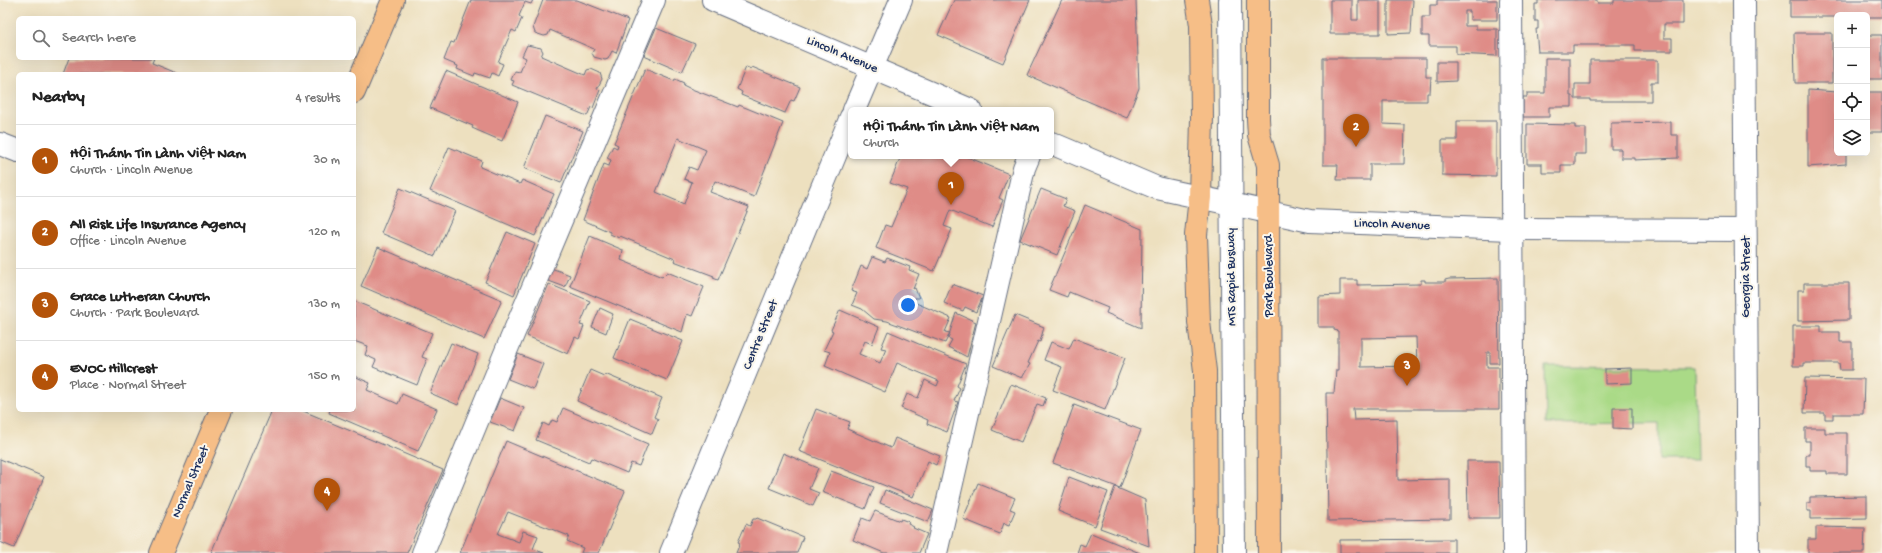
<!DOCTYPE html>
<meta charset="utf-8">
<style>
:root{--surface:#fff;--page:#f6f6f6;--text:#222;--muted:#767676;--line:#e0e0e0;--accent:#b45309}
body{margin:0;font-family:"Gochi Hand",sans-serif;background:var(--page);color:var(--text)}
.controls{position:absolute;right:12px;top:12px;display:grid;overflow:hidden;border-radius:6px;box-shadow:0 4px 16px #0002}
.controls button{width:36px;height:36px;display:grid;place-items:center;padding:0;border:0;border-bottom:1px solid var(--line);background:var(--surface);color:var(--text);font:20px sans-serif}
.you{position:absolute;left:908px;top:305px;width:14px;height:14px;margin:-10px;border:3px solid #fff;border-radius:50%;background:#1a73e8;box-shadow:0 0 0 6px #1a73e833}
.badge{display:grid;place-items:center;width:26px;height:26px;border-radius:50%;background:var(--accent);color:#fff;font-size:13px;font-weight:700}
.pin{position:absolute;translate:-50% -33px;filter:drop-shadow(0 1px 2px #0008)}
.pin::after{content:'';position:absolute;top:21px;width:14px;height:12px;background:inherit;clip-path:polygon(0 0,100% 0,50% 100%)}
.popup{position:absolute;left:848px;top:107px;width:206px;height:52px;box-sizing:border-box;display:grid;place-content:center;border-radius:6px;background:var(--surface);filter:drop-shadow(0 1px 3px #0005);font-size:13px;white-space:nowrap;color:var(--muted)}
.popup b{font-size:15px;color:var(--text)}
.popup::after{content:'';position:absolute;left:50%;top:100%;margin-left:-8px;border:8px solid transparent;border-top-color:var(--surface)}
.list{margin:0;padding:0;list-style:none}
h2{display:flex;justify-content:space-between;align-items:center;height:52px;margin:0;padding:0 16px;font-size:17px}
h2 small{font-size:13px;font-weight:400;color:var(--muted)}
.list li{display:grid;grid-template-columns:26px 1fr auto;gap:12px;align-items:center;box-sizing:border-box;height:72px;padding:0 16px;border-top:1px solid var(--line)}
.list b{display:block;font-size:15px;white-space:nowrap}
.list p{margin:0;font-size:13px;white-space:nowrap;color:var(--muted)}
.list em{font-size:13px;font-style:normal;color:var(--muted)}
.icon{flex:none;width:22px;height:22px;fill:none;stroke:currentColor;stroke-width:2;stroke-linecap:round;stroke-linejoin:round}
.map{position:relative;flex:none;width:1882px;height:553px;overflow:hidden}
.search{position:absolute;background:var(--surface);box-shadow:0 4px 16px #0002;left:16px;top:16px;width:340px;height:44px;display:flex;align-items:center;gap:10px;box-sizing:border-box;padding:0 14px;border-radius:6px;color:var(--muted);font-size:15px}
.panel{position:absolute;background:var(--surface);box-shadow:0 4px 16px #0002;left:16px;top:72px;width:340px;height:340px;border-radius:6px}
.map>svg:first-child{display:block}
.green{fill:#aada87;stroke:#628472}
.building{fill:#df8c87;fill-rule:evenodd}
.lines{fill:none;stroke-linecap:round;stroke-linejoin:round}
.minor-casing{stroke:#646d80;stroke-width:24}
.major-casing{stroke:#646d80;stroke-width:24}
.minor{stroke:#fff;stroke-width:22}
.major{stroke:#f6be87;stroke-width:22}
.labels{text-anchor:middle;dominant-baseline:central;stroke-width:4;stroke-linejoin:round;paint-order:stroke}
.street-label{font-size:13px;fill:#1b2f5e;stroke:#fbf7ec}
</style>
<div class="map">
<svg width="1882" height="553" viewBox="0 0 1882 553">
<rect width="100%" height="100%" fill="#fbf7ec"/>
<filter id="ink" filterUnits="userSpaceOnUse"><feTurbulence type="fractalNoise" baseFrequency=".025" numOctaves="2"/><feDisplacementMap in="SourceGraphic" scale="8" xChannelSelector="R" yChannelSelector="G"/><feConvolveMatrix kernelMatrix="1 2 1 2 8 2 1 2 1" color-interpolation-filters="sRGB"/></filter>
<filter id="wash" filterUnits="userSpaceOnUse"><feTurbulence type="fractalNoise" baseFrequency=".012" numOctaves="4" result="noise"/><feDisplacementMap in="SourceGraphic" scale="16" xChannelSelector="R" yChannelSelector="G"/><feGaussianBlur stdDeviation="0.9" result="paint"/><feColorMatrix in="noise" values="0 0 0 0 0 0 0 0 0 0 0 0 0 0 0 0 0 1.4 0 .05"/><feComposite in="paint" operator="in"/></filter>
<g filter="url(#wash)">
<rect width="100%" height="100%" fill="#ede0bf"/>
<!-- green -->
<path class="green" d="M1545,366L1695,367L1697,460H1659V423L1546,424Z"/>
<g id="blocks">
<!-- building -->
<g class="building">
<path d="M471,0H533L531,4L525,2L519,16L522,18L516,32L512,30L498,62L503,64L498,76L492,73L490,78L475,73L474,76L457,69L458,66L444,60L451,42L454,43Z"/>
<path d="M543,0H577L628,20L616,53L612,51L608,59L605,60L594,57L592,53L594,49L550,30L548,35L544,36L535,33L533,27Z"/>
<path d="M954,0H1030L1003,63L938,35Z"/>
<path d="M1062,0H1136L1139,88L1127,118L1027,75Z"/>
<path d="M1330,0H1352V20H1358V0H1380V34H1330Z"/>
<path d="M1388,0H1413L1411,33L1388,34Z"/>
<path d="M1437,0H1497V20H1470V11H1465V26H1476V29H1497V56L1456,54V46H1429V36H1422V17H1430V5H1437Z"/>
<path d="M1538,0H1597V3H1614V0H1683V24H1664V38H1672V51H1635V45H1573V52H1538L1536,29H1538V21H1535V4H1538Z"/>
<path d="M1790,0H1882V17H1867V15H1837V17H1790Z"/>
<path d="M656,28L695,44L682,72L644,56Z"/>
<path d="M1794,33H1832V83H1795Z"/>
<rect x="1867" y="35" width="15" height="44"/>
<path d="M527,45L541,48L543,52L541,56L585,75L587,70L591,69L600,73L602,79L597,89L600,90L593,108L591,107L587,116L512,85L514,81L511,80L515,71L520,72L526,58L522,56Z"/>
<path d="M69,58H154L152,63L179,74H63Z"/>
<path d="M1323,58H1426V77H1431L1430,93H1427V101H1383V124L1405,125L1404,164H1370V180H1337L1338,165H1323Z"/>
<path d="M1545,58H1570V96H1572V107H1549V117H1523V97H1527V93H1545Z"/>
<path d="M1590,60H1658V82H1651V101H1590V99H1575V84H1590Z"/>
<path d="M1437,62H1456V81L1437,82Z"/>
<path d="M746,67L751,69L752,67L800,87L794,101L791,100L785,113L741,95L742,92L737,89Z"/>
<path d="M645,69L674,81L675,79L684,83L683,85L689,88L738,107L739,105L749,109L783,123L754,197L715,181L710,192L749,207L718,280L713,278L714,276L674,261L675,259L620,236L619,238L610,234V232L583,220L604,164L609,166L611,160L607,158L613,146L617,148L618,145L614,143ZM678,138L706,150L697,170L689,167L684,179L692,182L684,204L656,192Z"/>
<path d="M446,71L518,102L502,141L472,128L473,126L430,108Z"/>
<path d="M1808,90L1837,92V153H1846V164L1808,167Z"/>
<rect x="1867" y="92" width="15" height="40"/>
<path d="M545,116L583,131L561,183L524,168Z"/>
<path d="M1457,121H1496V176L1442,175V140H1457Z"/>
<path d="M1671,122V135H1678V158L1634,160V158H1621V149H1611V123Z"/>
<path d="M1527,124L1575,125V128H1586V154H1575V165H1561V173H1542V164H1527Z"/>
<path d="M449,147L482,161L480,167L520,184L522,180L554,194L535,236L430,191Z"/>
<path d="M901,156H965L1009,174L999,198L1003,200L992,227L950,210L944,226L952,229L934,271L876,248L885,225L891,227L907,189L890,183Z"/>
<path d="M400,188L455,211L435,256L381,233Z"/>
<path d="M1041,189L1066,199L1063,206L1075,211L1057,255L1020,240Z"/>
<path d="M1085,205L1142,229L1141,328L1106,313L1108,308L1069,292L1067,297L1049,290Z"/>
<path d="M507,232L535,244L514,295L485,282Z"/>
<path d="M590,236L623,250L621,260L662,277L667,272L704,287L692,316L687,314L682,332L570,286Z"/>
<path d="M378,247L502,300L484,339L361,286Z"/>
<path d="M872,257L885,262L887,258L910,267L909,270L919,274L913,289L915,288L919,298H914L916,303L951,318L945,332L950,333L945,343L887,321L874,319L862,309L852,305L857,293L851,291L861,266L867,269Z"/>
<path d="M551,268L570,275L565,287L546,280Z"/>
<path d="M1498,278L1499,363H1490V352H1487V367H1499V409H1353L1354,420L1397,419L1398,480L1450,479V519L1328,521L1326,393H1334L1336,370H1338V331L1334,330V327H1318V296L1340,295V280H1357V285L1421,284V280H1425V282H1445V280L1449,279ZM1416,337L1417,366L1361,367V338Z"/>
<path d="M1804,283H1849V320L1798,321V290H1804Z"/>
<path d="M549,284L590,301L580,325L584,326L579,339L575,337L568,354L527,336Z"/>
<path d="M952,284L983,296L976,312L965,307L963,311L944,303Z"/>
<path d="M354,301L432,333L422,357L427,359L417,385L373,367L376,360L365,355L368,346L354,341Z"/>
<path d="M600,308L613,314L606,333L592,327Z"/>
<path d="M840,310L879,327L872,344L865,341L859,354L880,363L886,349L881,348L888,331L966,364L957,386L960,388L954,401L958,402L947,432L927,424L928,420L901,408L907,394L918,398L925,380L937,386L939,381L897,363L885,392L825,366L830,352L824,350L833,331L831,330Z"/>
<path d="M956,313L976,322L967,357L948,347L952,340L948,338Z"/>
<path d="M1015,315L1044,327L1040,342L1038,341L1028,363L1030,364L1022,378L993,366Z"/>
<path d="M630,319L683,341L667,380L614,358Z"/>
<path d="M1793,326H1821V332H1840V342H1852V370H1840L1839,363H1804V366H1793Z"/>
<path d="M1074,338L1125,358L1105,410L1053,390L1062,367L1044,360L1051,342L1069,349Z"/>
<path d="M451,343L478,354L458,405L430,393Z"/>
<path d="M518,354L543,364L533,389L508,379Z"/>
<path d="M1632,368V383L1605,384V369Z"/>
<path d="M590,370L604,376L605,374L662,398L654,417L658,419L652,434L577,401Z"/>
<path d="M354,376L370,383L367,390L398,404L402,394L437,409L418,451L329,413L330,410H354Z"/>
<path d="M1805,378L1864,379L1863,414H1833V419H1825V413H1804Z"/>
<path d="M1011,384L1046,398L1043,406L1037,404L1021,442L992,430Z"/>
<path d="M500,398L524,408L515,431L490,422Z"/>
<path d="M1074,405L1141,430L1120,488L1053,463Z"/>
<path d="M563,408L648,444L639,466L631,463L627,473L591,458L589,462L536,440L543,423L549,426L552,420L557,422Z"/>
<path d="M1613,408H1632V429L1613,428Z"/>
<path d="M816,409L850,422L847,429L891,448L895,438L940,456L936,465L928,461L913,497L799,451Z"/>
<path d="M272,410H301L443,470L407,553H211Z"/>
<path d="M1805,428H1825V433H1847V474H1827V471H1810V466H1806V455H1810V441H1805Z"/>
<path d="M506,441L625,491L599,553H581L583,548L567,541L569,536L508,512L498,534L519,542L523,531L538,536L533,549L544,553H460Z"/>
<path d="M783,453L818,468L809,489L819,493L813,506L769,488Z"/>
<path d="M0,459L44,477L14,548L0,542Z"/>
<path d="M1467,461H1499L1500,518H1468Z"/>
<path d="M831,471L874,487L865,509L822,492Z"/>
<path d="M1069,477L1108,492L1095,526L1058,511Z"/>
<path d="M978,483L1015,498L1010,509L1015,511L1009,525L1004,523L1000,534L963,519Z"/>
<path d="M1115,487L1145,500L1149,546L1100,528Z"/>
<path d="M885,490L933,510L928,522L880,503Z"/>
<path d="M1867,496V518L1811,519V511H1807V503H1810V497Z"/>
<path d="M875,511L900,521L901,519L909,522L908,524L914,527L913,528L927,534L919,553H884L853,540L862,518L870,521Z"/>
<path d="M757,518L803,537L797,553H736L740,543L738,542L746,524L750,526L753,519H756Z"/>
<path d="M1816,527L1865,528L1864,553H1808V539H1816Z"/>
<path d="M1091,533L1140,553H1077L1080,544L1085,546Z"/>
<path d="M1454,539V553H1340V540Z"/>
</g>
</g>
</g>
<g filter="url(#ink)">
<use href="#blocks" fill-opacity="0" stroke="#646d80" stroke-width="1"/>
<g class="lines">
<!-- minor casing -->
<g class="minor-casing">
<g id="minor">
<path d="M713,0L971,110"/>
<path d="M1230,0L1234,553"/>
<path d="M1511,0L1514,553"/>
<path d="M1744,0L1748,553"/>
<path d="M854,110L901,0"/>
<path d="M1051,143L1157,188L1310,221L1511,229L1745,230"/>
<path d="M0,144L18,151"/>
<path d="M423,553L504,356L654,0"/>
<path d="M671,553L851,117"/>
<path d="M936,553L1024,168L1029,156"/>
</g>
</g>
<!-- major casing -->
<g class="major-casing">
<g id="major">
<path d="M1197,0L1201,25L1202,118L1200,197L1196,235L1199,322L1205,371L1206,553"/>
<path d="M1258,0V119L1259,135L1268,165L1269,553"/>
<path d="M354,92L393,0"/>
<path d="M161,553L221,410"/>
</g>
</g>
<!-- minor -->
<use href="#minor" class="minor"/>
<!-- major -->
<use href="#major" class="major"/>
</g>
</g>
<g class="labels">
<!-- street labels -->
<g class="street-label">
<text transform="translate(842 55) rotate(23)">Lincoln Avenue</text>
<text transform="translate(1392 225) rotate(2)">Lincoln Avenue</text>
<text transform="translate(1269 276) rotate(-90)">Park Boulevard</text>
<text transform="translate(1232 277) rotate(-91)">MTS Rapid Busway</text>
<text transform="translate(1746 277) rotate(-90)">Georgia Street</text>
<text transform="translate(761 335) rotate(-68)">Centre Street</text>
<text transform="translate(191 482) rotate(-67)">Normal Street</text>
</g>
</g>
</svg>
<div class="controls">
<button>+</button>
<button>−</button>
<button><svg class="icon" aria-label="locate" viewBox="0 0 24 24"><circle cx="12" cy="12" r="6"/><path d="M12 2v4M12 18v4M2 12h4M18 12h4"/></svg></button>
<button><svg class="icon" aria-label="layers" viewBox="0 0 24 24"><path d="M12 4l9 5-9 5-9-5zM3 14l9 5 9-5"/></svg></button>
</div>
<div class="you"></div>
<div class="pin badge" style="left:951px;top:205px">1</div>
<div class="popup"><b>Hội Thánh Tin Lành Việt Nam</b>Church</div>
<div class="pin badge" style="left:1356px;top:147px">2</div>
<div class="pin badge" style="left:1407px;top:386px">3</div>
<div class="pin badge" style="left:327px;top:511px">4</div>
<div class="search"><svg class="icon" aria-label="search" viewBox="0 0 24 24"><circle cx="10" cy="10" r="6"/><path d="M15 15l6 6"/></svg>Search here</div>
<section class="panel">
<h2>Nearby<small>4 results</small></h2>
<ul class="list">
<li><span class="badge">1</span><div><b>Hội Thánh Tin Lành Việt Nam</b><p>Church · Lincoln Avenue</p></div><em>30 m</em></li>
<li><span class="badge">2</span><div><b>All Risk Life Insurance Agency</b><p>Office · Lincoln Avenue</p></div><em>120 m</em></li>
<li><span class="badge">3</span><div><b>Grace Lutheran Church</b><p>Church · Park Boulevard</p></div><em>130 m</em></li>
<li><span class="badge">4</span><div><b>EVOC Hillcrest</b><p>Place · Normal Street</p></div><em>150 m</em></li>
</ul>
</section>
</div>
